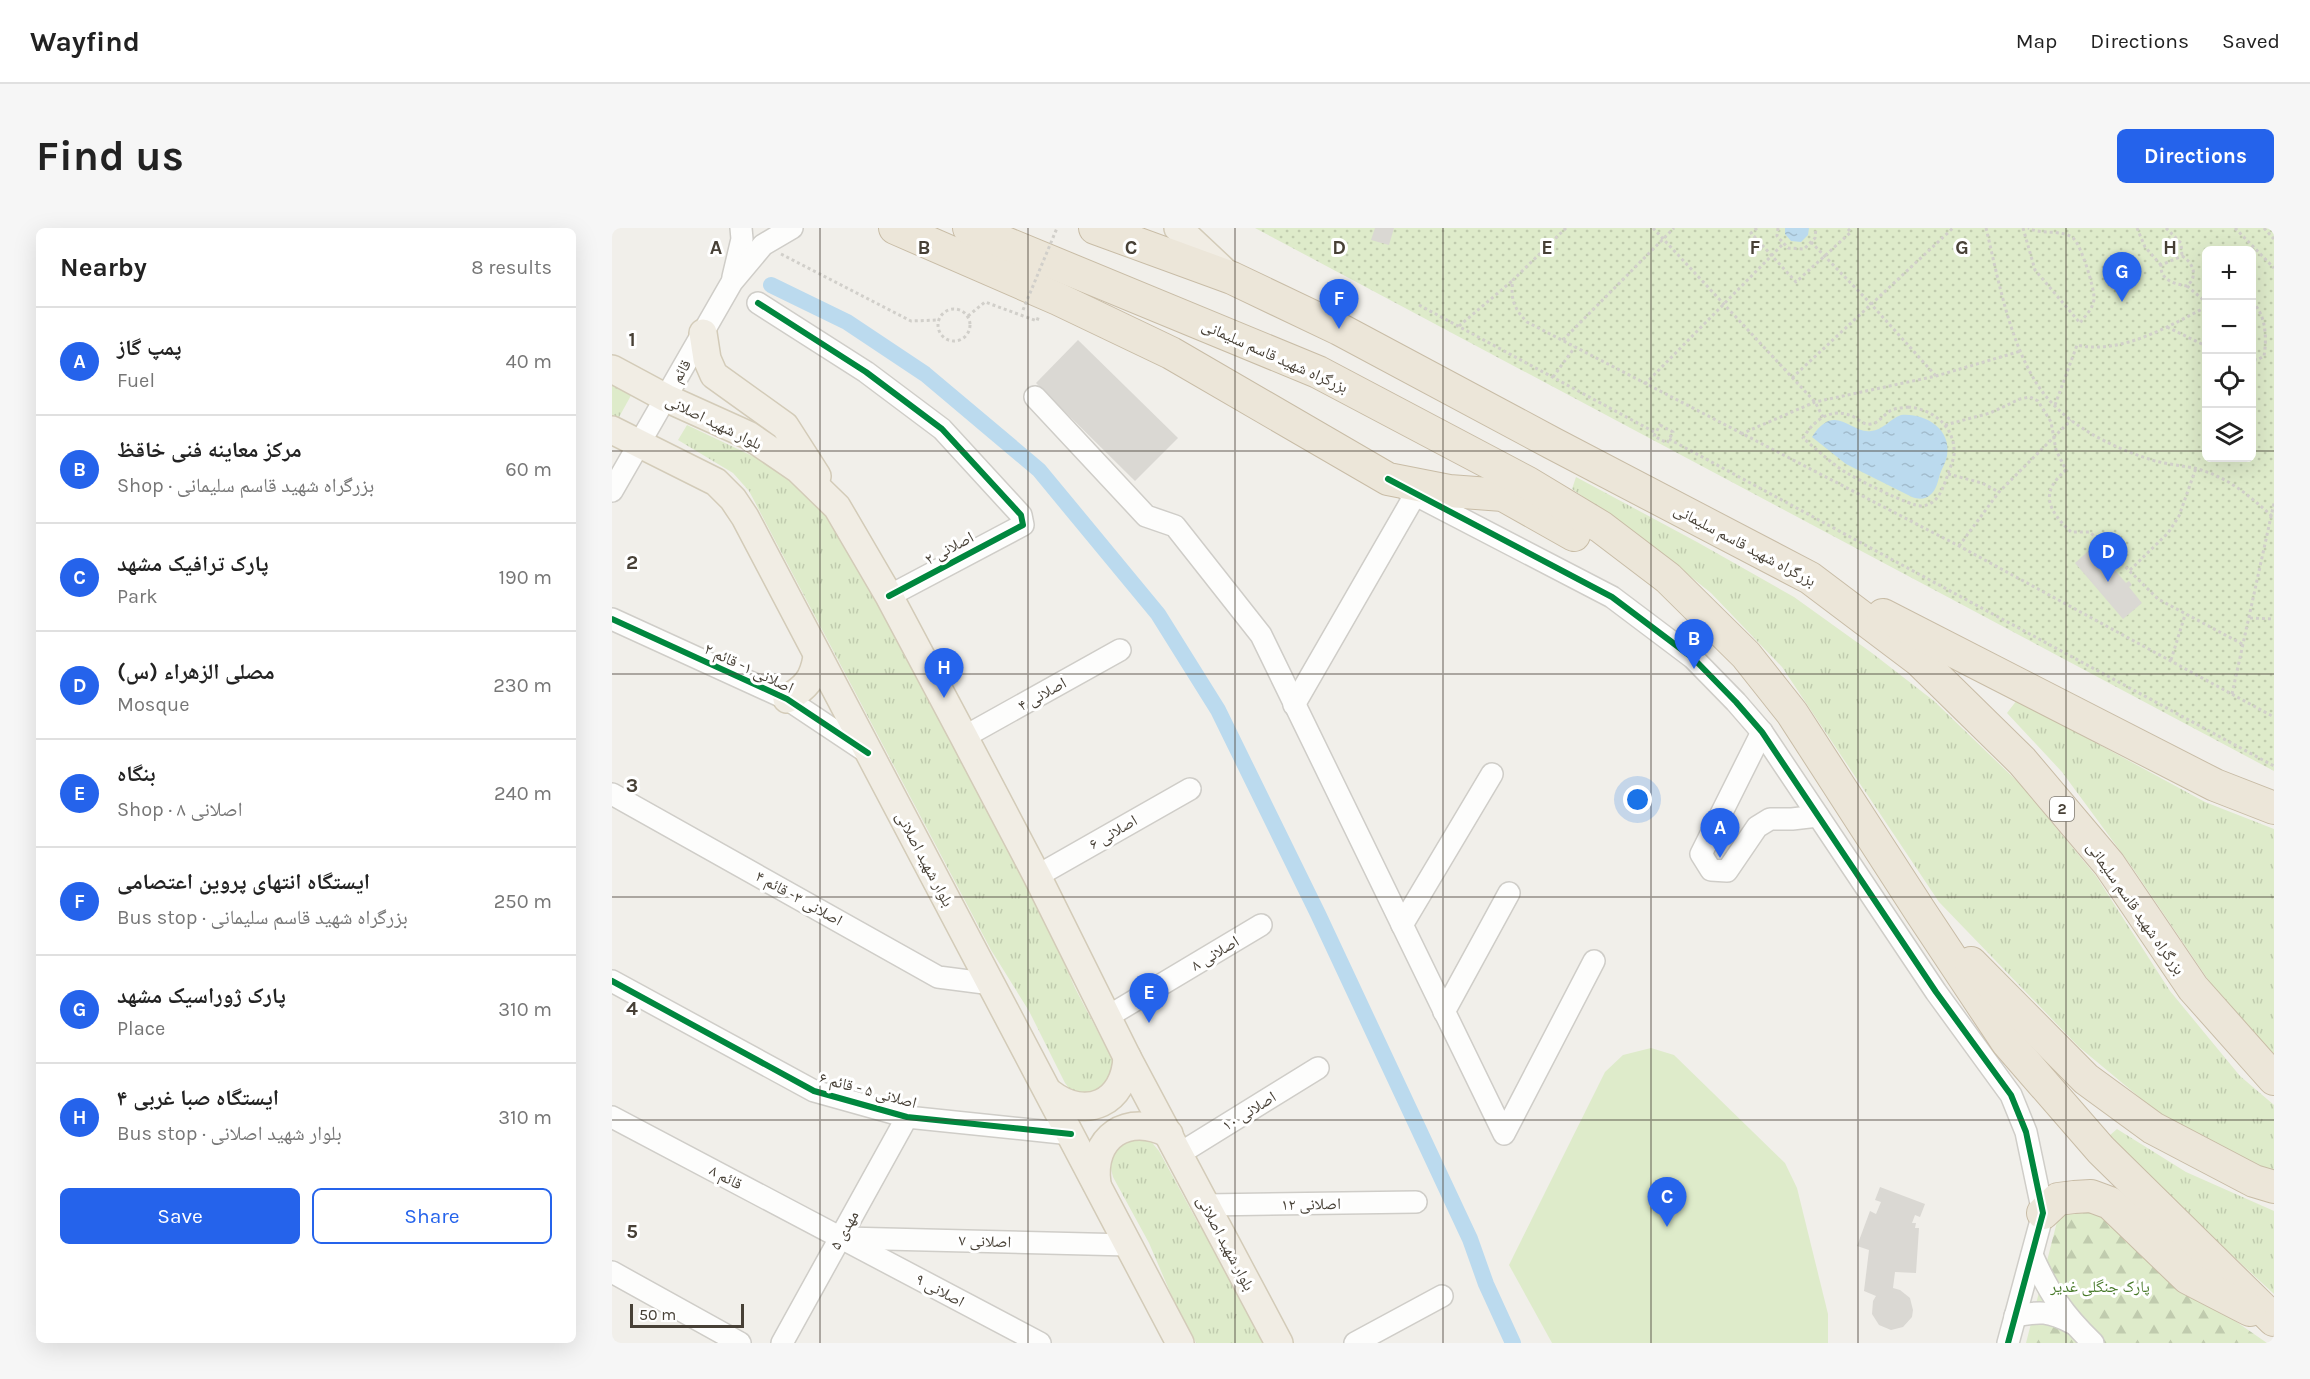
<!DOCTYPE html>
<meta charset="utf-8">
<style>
:root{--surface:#fff;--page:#f6f6f6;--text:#222;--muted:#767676;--line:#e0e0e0;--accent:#2563eb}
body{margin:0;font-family:Karla,"Noto Naskh Arabic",sans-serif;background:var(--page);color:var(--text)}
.controls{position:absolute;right:18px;top:18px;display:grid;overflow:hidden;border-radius:9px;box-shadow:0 6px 24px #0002}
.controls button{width:54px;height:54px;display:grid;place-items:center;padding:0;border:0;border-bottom:2px solid var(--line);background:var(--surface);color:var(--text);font:30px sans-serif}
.scale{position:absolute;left:18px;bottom:15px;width:114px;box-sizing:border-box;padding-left:6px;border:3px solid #474036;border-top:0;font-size:16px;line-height:21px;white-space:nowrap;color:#474036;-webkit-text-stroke:4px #fff;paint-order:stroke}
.you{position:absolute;left:1026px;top:572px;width:21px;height:21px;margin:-15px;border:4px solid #fff;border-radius:50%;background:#1a73e8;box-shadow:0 0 0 9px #1a73e833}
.badge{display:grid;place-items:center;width:39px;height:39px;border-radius:50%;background:var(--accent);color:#fff;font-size:20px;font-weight:700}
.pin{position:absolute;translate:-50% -50px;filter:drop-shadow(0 2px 3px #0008)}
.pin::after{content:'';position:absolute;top:32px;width:21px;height:18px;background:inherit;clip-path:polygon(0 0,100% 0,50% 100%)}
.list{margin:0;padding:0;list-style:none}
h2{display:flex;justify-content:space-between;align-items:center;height:78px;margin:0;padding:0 24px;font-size:26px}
h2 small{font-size:20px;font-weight:400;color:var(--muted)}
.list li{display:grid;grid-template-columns:39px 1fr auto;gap:18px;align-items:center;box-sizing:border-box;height:108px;padding:0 24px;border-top:2px solid var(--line)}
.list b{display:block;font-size:22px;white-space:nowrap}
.list p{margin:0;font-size:20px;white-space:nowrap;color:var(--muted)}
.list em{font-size:20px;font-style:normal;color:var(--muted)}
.actions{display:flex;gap:12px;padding:18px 24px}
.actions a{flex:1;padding:14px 0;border:2px solid var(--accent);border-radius:9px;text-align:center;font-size:21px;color:var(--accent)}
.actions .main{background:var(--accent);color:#fff}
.icon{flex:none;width:33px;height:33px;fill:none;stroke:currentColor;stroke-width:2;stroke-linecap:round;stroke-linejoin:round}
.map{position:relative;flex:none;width:1662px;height:1115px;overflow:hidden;border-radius:9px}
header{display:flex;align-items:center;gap:36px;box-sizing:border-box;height:84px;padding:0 30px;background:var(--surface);border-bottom:2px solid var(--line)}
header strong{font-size:28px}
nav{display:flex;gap:33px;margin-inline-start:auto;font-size:21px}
.intro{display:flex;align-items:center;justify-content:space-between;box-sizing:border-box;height:144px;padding:0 36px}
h1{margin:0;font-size:42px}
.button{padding:15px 27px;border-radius:9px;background:var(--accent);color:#fff;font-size:21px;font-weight:700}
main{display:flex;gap:36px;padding:0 36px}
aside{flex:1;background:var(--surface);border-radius:9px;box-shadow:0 6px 24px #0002}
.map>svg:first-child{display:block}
.grass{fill:url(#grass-tufts)}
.forest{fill:url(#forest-firs)}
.park{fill:#deebca}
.garden{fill:url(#garden-dots);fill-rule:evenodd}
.water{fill:url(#water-ripples)}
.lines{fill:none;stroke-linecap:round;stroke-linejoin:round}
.canal{stroke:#bbdaee;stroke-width:16}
.building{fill:#dad8d3}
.minor-casing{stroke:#cfcdc8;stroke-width:24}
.major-casing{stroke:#d3cbb8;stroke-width:30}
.highway-casing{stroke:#c8bca6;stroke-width:34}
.path{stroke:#d1cfca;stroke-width:3;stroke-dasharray:3 3;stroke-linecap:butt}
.minor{stroke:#fdfdfc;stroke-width:21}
.major{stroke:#f1ede4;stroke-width:27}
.highway{stroke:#ece6d9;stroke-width:32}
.path-bridge{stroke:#d1cfca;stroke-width:3;stroke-dasharray:3 3;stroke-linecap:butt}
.cycleway-casing{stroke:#fff;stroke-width:10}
.cycleway{stroke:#00873e;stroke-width:6}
.grid{fill:none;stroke:#474036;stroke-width:1.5;stroke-opacity:0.55}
.labels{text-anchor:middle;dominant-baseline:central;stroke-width:6;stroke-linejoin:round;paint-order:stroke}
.shield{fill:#fff;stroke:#7e7972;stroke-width:1.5}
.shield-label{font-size:15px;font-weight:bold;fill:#474036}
.street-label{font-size:16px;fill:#474036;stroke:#fff}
.park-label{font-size:16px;fill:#477929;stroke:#fff}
.grid-label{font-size:20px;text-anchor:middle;font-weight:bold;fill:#474036;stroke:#fff;stroke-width:6;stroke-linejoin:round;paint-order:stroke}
</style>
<header>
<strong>Wayfind</strong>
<nav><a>Map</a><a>Directions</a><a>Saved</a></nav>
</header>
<div class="intro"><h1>Find us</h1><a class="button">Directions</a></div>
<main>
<aside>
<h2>Nearby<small>8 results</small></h2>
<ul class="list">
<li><span class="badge">A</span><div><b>پمپ گاز</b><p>Fuel</p></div><em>40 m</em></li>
<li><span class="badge">B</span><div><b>مرکز معاینه فنی خاقظ</b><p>Shop · بزرگراه شهید قاسم سلیمانی</p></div><em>60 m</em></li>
<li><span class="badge">C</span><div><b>پارک ترافیک مشهد</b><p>Park</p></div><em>190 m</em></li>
<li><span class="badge">D</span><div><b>مصلی الزهراء (س)</b><p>Mosque</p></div><em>230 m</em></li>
<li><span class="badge">E</span><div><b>بنگاه</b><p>Shop · اصلانی ۸</p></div><em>240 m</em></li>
<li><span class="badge">F</span><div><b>ایستگاه انتهای پروین اعتصامی</b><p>Bus stop · بزرگراه شهید قاسم سلیمانی</p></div><em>250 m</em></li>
<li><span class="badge">G</span><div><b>پارک ژوراسیک مشهد</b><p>Place</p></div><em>310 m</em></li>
<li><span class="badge">H</span><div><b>ایستگاه صبا غربی ۴</b><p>Bus stop · بلوار شهید اصلانی</p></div><em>310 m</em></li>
</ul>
<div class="actions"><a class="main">Save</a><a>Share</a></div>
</aside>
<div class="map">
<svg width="1662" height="1115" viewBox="0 0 1662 1115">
<defs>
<pattern id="grass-tufts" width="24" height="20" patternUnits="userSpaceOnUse" patternTransform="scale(1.5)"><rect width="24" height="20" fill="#deebca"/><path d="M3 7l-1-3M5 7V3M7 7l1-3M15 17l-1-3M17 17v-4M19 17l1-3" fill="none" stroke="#c0cbae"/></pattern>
<pattern id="forest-firs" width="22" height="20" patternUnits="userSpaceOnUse" patternTransform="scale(1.5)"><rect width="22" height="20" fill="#deebca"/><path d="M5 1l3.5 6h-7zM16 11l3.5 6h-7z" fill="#c0cbae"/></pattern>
<pattern id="garden-dots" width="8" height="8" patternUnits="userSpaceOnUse" patternTransform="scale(1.5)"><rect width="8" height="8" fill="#deebca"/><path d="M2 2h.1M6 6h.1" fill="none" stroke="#c0cbae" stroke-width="1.8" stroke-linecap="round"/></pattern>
<pattern id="water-ripples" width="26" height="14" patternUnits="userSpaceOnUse" patternTransform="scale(1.5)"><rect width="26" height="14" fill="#bbdaee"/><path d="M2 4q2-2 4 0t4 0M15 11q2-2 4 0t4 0" fill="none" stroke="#a2bccd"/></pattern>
</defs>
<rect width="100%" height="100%" fill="#f1efea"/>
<!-- grass -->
<g class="grass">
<path d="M0,150L22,162L6,191L0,188Z"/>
<path d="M75,197L166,240L204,272L240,327L426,674L463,760L499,829L503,842L499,855L480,868L460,864L453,855L417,783L379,722L137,263L121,245L66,212Z"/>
<path d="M964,249L1085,314L1182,369L1260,425L1322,473L1408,556L1484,648L1558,763L1628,848L1662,877V943L1652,941L1544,883L1467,819L1327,674L1170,439L1099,365L1027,307L960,261Z"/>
<path d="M1405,472L1593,574L1662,601V829L1599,756L1520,639L1450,544L1395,485Z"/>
<path d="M1505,901L1574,944L1662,983V1066L1572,983L1497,908Z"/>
<path d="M509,911H537L547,923L586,995L619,1043L656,1115H584L561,1071L537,1015L501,949L497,933Z"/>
</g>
<!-- forest -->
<path class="forest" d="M1490,980L1574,1059L1655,1115H1414L1448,982Z"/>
<!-- park -->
<path class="park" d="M1039,820L1062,827L1173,935L1185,960L1216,1086V1115H940L897,1037L993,844L1011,827Z"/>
<!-- garden -->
<path class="garden" d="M643,0H1662V543ZM1594,22H1640V230H1594Z"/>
<!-- water -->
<g class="water">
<path d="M1173,0H1197L1196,7L1189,14L1179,13L1173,6Z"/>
<path d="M1289,187C1312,185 1340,200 1335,228C1334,234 1330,240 1328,246C1326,253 1324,263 1318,267C1313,272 1306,271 1300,269L1234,236L1200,209C1223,173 1238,206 1259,203C1271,202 1278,191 1289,187Z"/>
</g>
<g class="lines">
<!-- canal -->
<path class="canal" d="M159,57L235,94L313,146L427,242L546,386L606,482L706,686L858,1011L874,1056L901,1115"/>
</g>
<!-- building -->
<g class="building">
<path d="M763,0H782L777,17L759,12Z"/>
<path d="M466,112L566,210L523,253L424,155Z"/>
<path d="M1482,318L1496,335L1499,333L1503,337L1500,339L1514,355L1517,353L1520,357L1517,359L1530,375L1511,391L1463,335Z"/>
<path d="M1268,959L1313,976L1308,989L1303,987L1300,995H1304L1303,1000H1307L1304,1045L1283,1044L1281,1060L1288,1062L1298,1070L1301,1082L1300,1089L1291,1099L1279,1102L1267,1097L1260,1086L1261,1073L1264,1068L1252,1063L1257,1022L1245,1018L1258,983L1264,986L1269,974L1263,972Z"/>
</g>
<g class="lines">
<!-- minor casing -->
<g class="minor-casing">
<g id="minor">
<path d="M121,49L130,11L129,0"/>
<path d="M146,75L254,144L330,201L409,287L411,297L277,368"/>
<path d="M423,169L534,288L563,298L649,407L892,906L982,733"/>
<path d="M0,263L120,54L151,17L180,0"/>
<path d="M796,263L1000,369L1081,430L1124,474L1150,504L1324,764L1399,867L1414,904L1431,985L1396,1115"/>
<path d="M0,391L175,471L256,525"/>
<path d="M682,477L803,267"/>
<path d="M1150,504L1089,626L1099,642L1115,643L1145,599L1158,591H1180L1206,588"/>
<path d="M352,509L508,422"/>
<path d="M0,566L326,749L380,756"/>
<path d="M425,648L578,561"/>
<path d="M790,697L880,546"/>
<path d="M0,753L202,863L295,889L459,906"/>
<path d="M832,784L897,665"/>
<path d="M495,789L649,697"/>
<path d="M0,889L428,1115"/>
<path d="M567,926L706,840"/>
<path d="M594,977L804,974"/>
<path d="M233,1010L517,1017"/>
<path d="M1420,1027C1437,1065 1451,1086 1481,1115"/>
<path d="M0,1044L128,1115"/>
<path d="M1403,1088C1428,1083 1437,1083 1460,1095"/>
<path d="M170,1115L295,889"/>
<path d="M743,1115L830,1068"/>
</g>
</g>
<!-- major casing -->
<g class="major-casing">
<g id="major">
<path d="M566,0L616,47"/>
<path d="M91,105L95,131L102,147L173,198L205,248"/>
<path d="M0,141L54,170L136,207L186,241L225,279L277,368L352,509L425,648L515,829L667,1115"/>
<path d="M0,202L104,254L121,271L133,289L568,1115"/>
<path d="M175,471C194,459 201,452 205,429"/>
<path d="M438,865C474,893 513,875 515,829"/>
<path d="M485,956C478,909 516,884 557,906"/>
</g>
</g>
<!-- highway casing -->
<g class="highway-casing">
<g id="highway">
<path d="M283,0L446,71L559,125L776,251L837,263L891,267L962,307"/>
<path d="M357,0L706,144L916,255L989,299L1056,350L1134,427L1180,485L1308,683L1395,814L1489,922L1662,1092"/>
<path d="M483,0L620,50L727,101L940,215L1198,350L1308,433L1410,533L1497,636L1581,760L1662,851"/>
<path d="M1271,387L1603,557L1662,580"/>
<path d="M1359,735L1474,851L1541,900L1642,953L1662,959"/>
<path d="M1431,985L1446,971L1462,969L1479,968L1498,975L1576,1050L1638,1082"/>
</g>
</g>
<!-- path -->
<g class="path">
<path d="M954,0L901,52C898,70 902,81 915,94L1347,318L1662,489"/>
<path d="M1041,0L1203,174L1211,189"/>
<path d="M1145,0L1139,5L1184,54L1239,4L1235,0"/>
<path d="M1166,0L1165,8L1176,20L1192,21L1203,10L1204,0"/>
<path d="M1374,0C1386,50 1397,112 1425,156C1449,194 1496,218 1537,231C1551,236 1567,237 1582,240C1615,248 1638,268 1662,290"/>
<path d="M1411,0L1423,42L1468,95C1473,88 1481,81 1482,71C1483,62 1469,16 1461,10C1449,1 1430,7 1416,0"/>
<path d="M1525,0L1533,19L1549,37"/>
<path d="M1554,0L1569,15L1570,28"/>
<path d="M1623,0L1662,40"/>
<path d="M1652,0L1662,11"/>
<path d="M1199,14L1259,76L1324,148"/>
<path d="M169,26L299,93L326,92"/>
<path d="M1570,28C1582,35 1586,49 1575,58C1562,56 1548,52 1549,37Z"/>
<path d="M1575,58L1594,74"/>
<path d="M1640,74C1654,86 1655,110 1652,128L1645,132L1640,131"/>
<path d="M807,77L1044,205"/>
<circle cx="342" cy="97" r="16"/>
<path d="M356,88L373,74L425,93L427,87"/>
<path d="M847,98L900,53"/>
<path d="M1555,99L1594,118"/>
<path d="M951,112L1062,0"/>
<path d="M941,149L963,119"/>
<path d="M1180,150L1341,0"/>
<path d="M1033,156L1172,15"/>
<path d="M1443,177L1465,117C1509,127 1557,98 1594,79"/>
<path d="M1296,179C1321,181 1344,199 1342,227C1341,234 1337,242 1335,249C1330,262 1326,276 1310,278C1299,279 1242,250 1230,242C1217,233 1204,221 1191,210C1202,192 1220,178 1242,189C1247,192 1252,197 1259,196C1267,195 1271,187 1278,183C1283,180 1290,180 1296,179Z"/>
<path d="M1048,197L1061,204L1055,215L1042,208Z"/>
<path d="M1333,197L1378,185L1408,171L1418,169L1426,173L1439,194L1444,222L1454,242C1427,265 1436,282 1459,304H1478L1546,371L1632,417"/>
<path d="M1129,206L1203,174L1324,148L1409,123"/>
<path d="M1057,211L1662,538"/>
<path d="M1336,246L1370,255L1387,264"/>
<path d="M1347,318L1387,264L1459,192"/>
<path d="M1518,342L1556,305L1567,288L1584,240"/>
<path d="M1638,390L1662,391"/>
<path d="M1559,432L1573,387"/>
<path d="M1620,466L1662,275"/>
</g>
<!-- minor -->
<use href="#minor" class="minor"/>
<!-- major -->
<use href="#major" class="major"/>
<!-- highway -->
<use href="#highway" class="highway"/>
<!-- path-bridge -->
<path class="path-bridge" d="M411,82L445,0"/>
<!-- cycleway casing -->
<g class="cycleway-casing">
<g id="cycleway">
<path d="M146,75L254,144L330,201L409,287L411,297L277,368"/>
<path d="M776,251L1000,369L1081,430L1124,474L1150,504L1324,764L1399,867L1414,904L1431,985L1396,1115"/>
<path d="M0,391L175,471L256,525"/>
<path d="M0,753L202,863L295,889L459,906"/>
</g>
</g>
<!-- cycleway -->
<use href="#cycleway" class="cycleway"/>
</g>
<!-- grid -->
<path class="grid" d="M208,0V1115M416,0V1115M623,0V1115M831,0V1115M1039,0V1115M1246,0V1115M1454,0V1115M0,223H1594M1640,223H1662M0,446H1662M0,669H1662M0,892H1662"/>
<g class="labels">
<!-- shield labels -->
<rect class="shield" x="1438" y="569" width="24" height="24" rx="4.5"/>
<g class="shield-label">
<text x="1450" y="581">2</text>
</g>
<!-- street labels -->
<g class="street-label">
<text transform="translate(663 128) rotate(24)">بزرگراه شهید قاسم سلیمانی</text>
<text transform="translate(69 143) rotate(-60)">قائم</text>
<text transform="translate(102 194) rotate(26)">بلوار شهید اصلانی</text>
<text transform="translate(1133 317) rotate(28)">بزرگراه شهید قاسم سلیمانی</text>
<text transform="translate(337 320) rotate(-28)">اصلانی ۲</text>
<text transform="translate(137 440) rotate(25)">اصلانی ۱- قائم ۲</text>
<text transform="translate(430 466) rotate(-29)">اصلانی ۴</text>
<text transform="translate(501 604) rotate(-30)">اصلانی ۶</text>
<text transform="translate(313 631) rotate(62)">بلوار شهید اصلانی</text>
<text transform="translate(187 670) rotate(29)">اصلانی ۳- قائم ۴</text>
<text transform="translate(1524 680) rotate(55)">بزرگراه شهید قاسم سلیمانی</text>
<text transform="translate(603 725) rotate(-31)">اصلانی ۸</text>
<text transform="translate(256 862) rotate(15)">اصلانی ۵ - قائم ۶</text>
<text transform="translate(637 883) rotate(-32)">اصلانی ۱۰</text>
<text transform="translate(114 949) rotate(28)">قائم ۸</text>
<text transform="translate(699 976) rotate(-1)">اصلانی ۱۲</text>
<text transform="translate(232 1002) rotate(-61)">مهدی ۵</text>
<text transform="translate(373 1013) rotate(2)">اصلانی ۷</text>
<text transform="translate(614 1015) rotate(62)">بلوار شهید اصلانی</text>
<text transform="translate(328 1062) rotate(28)">اصلانی ۹</text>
</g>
<!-- park labels -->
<g class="park-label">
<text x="1488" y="1058">پارک جنگلی غدیر</text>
</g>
</g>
<g class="grid-label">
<text x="104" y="26">A</text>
<text x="312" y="26">B</text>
<text x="519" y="26">C</text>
<text x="727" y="26">D</text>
<text x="935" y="26">E</text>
<text x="1143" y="26">F</text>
<text x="1350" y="26">G</text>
<text x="1558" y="26">H</text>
<text x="20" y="118">1</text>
<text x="20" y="341">2</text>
<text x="20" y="564">3</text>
<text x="20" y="787">4</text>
<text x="20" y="1010">5</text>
</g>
</svg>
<div class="controls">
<button>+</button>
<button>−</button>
<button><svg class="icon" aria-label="locate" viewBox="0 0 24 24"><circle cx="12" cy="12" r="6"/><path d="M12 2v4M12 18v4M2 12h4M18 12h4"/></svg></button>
<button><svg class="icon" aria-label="layers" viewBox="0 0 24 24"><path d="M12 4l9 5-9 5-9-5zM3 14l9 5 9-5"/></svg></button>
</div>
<div class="scale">50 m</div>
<div class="you"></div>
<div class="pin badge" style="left:1108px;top:630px">A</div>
<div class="pin badge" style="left:1082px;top:441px">B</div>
<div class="pin badge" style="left:1055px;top:999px">C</div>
<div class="pin badge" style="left:1496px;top:354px">D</div>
<div class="pin badge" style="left:537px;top:795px">E</div>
<div class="pin badge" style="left:727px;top:101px">F</div>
<div class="pin badge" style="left:1510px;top:74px">G</div>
<div class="pin badge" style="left:332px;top:470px">H</div>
</div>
</main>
